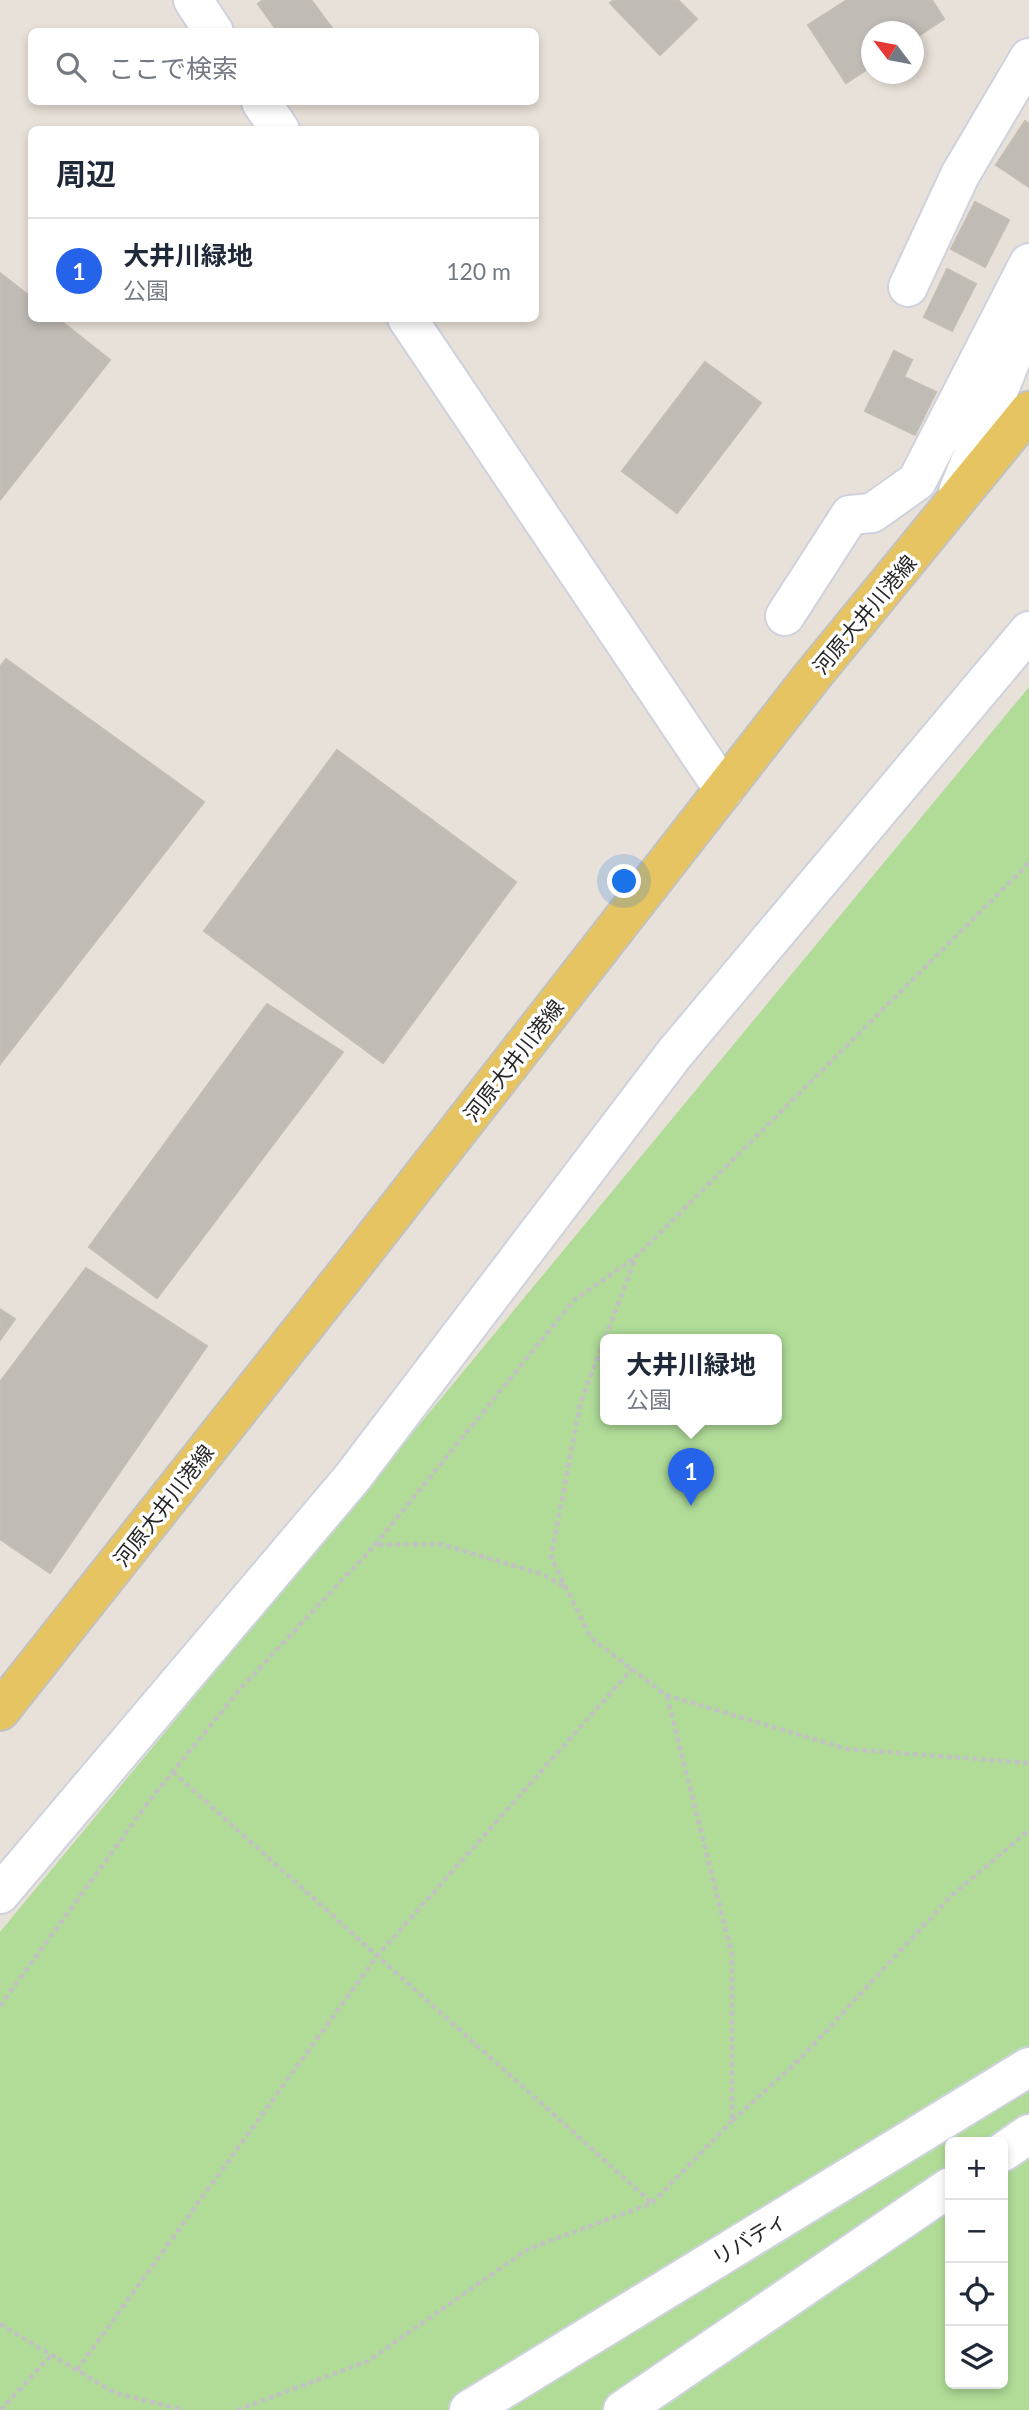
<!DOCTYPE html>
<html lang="ja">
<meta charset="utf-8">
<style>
:root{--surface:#fff;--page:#f2f2f3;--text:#1f2937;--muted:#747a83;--line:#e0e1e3;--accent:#2563eb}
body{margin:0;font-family:Lato,"Noto Sans JP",sans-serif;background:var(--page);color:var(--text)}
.controls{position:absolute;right:21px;bottom:21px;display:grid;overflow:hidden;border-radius:10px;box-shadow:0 4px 10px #0003}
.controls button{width:63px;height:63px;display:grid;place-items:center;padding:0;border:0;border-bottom:2px solid var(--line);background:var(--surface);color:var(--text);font:35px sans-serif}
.compass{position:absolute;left:861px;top:21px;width:63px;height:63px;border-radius:50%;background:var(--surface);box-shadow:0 4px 10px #0003;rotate:302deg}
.you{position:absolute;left:625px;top:882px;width:24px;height:24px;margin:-18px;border:5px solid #fff;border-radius:50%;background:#1a73e8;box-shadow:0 0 0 10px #1a73e833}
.badge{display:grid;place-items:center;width:46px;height:46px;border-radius:50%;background:var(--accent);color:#fff;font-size:23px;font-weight:700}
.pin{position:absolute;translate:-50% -58px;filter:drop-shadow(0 2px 4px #0008)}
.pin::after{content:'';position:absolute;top:37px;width:24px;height:21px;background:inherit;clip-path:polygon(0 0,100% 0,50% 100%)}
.popup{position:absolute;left:600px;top:1334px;width:182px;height:91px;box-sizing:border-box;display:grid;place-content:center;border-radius:10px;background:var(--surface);filter:drop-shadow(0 2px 5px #0005);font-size:23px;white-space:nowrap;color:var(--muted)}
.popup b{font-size:26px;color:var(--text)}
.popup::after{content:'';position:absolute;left:50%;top:100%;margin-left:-14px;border:14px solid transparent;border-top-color:var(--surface)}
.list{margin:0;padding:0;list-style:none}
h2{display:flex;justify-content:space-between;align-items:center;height:91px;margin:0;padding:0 28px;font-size:30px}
h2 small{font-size:23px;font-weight:400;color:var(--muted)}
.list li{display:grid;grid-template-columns:46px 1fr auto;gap:21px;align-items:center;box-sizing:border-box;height:105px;padding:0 28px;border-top:2px solid var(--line)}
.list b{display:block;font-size:26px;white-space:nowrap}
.list p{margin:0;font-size:23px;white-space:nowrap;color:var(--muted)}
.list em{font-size:23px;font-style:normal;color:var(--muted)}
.icon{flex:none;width:38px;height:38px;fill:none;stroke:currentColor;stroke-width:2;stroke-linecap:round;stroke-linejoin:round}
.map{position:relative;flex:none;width:1029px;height:2410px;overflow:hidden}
.search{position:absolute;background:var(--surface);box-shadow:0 4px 10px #0003;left:28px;top:28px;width:511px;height:77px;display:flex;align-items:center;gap:18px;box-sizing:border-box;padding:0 24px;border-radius:10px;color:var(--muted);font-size:26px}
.panel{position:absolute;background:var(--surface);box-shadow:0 4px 10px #0003;left:28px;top:126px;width:511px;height:196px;border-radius:10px}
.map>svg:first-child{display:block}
.green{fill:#b0dc98;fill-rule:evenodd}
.building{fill:#c0bbb5;stroke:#c3bdb3;stroke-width:2}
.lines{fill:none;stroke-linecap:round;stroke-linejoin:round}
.minor-casing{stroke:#ced2df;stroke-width:42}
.major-casing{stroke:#c2c2c2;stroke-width:42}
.path{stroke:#c2c2c2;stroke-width:4.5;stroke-dasharray:5 3.5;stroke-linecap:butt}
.minor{stroke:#fff;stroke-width:38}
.major{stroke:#e5c461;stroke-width:38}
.labels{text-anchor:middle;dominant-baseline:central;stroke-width:7;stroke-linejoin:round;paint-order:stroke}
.street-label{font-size:21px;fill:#262626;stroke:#fff}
</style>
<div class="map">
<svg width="1029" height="2410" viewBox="0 0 1029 2410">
<rect width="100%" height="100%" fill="#e8e1d9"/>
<!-- green -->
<path class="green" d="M1029,687V2410H0V1932ZM605,1340H777V1420H605ZM950,2142H1003V2384H950Z"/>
<!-- building -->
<g class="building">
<path d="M263,0H311L335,32H278L258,4Z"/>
<path d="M614,0H678L697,19L660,55L610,3Z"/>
<path d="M847,0H932L944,19L914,39V32H872V66L846,83L808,25Z"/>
<path d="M1025,121L1029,124V187L996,165Z"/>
<path d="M975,202L1009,220L985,267L951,249Z"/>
<path d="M947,269L976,284L952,331L924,317Z"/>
<path d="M0,273L32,298V318H57L110,360L0,500Z"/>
<path d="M894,351L912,360L904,377L936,392L915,435L865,411Z"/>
<path d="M705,362L761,403L677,513L622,471Z"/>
<path d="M6,659L204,802L0,1064V667Z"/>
<path d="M337,750L516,882L383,1063L204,931Z"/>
<path d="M267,1004L343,1052L157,1298L89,1247Z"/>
<path d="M86,1268L207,1346L50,1573L0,1539V1382Z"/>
<path d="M0,1309L15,1319L0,1340Z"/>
</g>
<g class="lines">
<!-- minor casing -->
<g class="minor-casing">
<g id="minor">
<path d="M193,0L214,32"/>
<path d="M261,102L280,130"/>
<path d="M908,287L960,175L1029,58"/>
<path d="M407,318L724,790"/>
<path d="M958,492L1029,315"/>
<path d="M785,616L850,515L872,513L917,481L1029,263"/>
<path d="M0,1894L352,1478L675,1053L1029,631"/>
<path d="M1003,2152L1029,2134"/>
<path d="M469,2410L1029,2067"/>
<path d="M623,2410L950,2187"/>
</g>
</g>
<!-- major casing -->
<g class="major-casing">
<path id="major" d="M0,1711L357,1260L810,679L1029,411"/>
</g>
<!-- path -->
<g class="path">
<path d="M1029,863L636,1257L580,1404L551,1557L591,1638L666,1695L847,1749L1029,1763"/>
<path d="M563,1586L542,1574L440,1544L375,1545L574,1300L636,1257"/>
<path d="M667,1696L732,1955V2121L803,2056L950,1897L1029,1830"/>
<path d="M173,1772L652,2203"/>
<path d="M0,2006L153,1796L241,1688L375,1545"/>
<path d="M0,2324L115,2393L184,2410"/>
<path d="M77,2370L377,1956L632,1669"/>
<path d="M1,2410L51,2355"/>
<path d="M237,2410L368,2361L528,2249L652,2203L732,2121"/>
</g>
<!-- minor -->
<use href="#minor" class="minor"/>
<!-- major -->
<use href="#major" class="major"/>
</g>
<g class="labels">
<!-- street labels -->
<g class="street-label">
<text transform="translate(864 614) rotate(-50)">河原大井川港線</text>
<text transform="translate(513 1060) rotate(-52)">河原大井川港線</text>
<text transform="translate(163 1505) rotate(-52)">河原大井川港線</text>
<text transform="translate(749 2238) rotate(-31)">リバティ</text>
</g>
</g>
</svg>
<div class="controls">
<button>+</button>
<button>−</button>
<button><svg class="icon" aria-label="locate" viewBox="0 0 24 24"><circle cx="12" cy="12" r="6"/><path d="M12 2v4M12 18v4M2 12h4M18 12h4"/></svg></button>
<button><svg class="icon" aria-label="layers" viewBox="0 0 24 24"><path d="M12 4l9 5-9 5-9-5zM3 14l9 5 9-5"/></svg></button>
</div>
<svg class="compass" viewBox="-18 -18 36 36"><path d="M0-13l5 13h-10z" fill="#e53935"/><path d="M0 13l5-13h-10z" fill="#747a83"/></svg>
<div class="you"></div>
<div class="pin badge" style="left:691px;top:1506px">1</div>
<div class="popup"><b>大井川緑地</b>公園</div>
<div class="search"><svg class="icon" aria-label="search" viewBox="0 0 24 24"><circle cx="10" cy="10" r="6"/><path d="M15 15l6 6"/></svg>ここで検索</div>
<section class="panel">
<h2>周辺<small></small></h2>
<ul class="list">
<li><span class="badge">1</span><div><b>大井川緑地</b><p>公園</p></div><em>120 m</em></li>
</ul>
</section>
</div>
